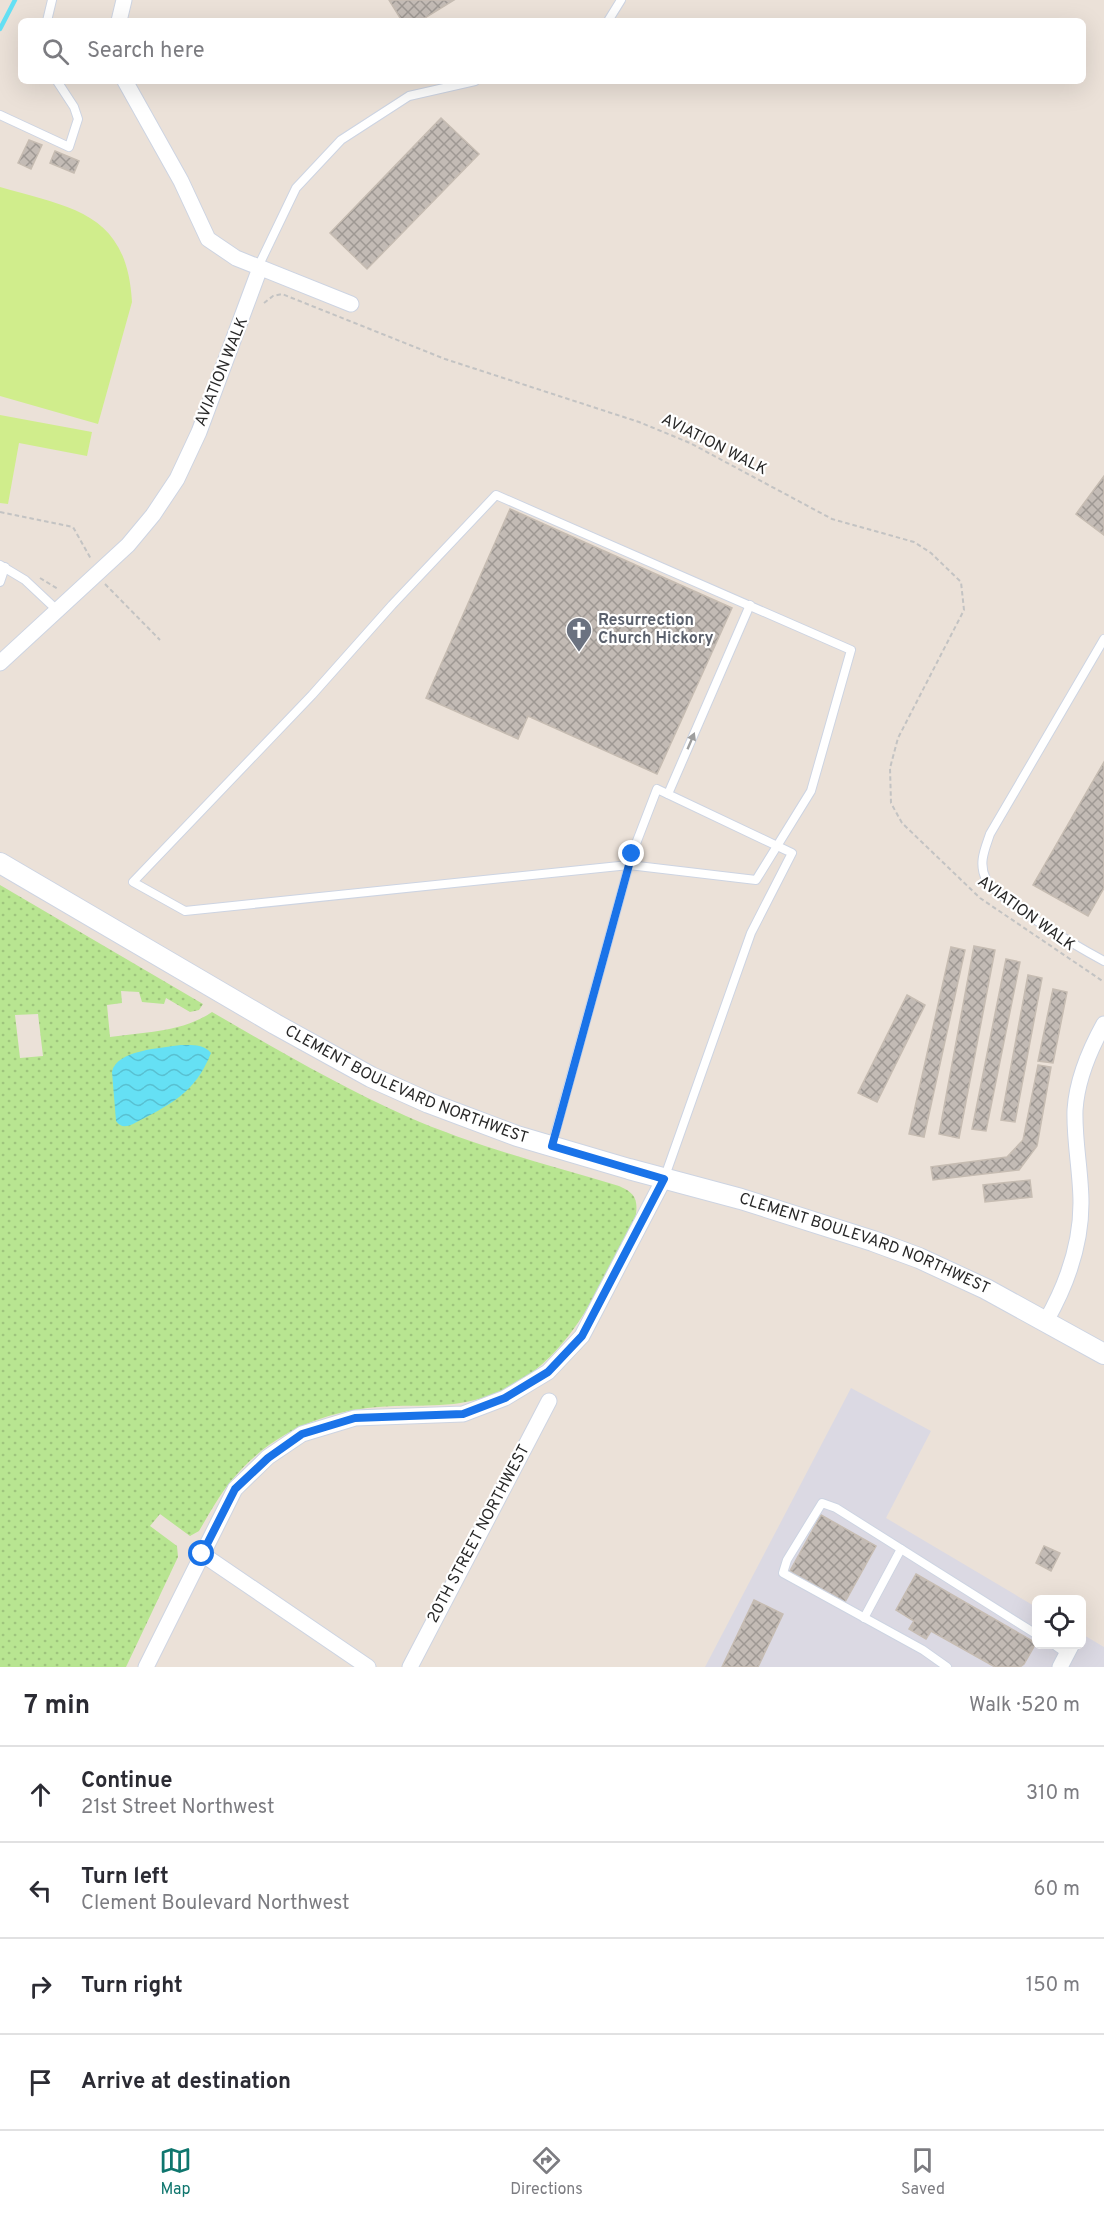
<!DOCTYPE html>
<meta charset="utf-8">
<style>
:root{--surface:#fff;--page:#f2f2f3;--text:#2b2b33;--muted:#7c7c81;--line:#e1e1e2;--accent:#0f766e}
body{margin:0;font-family:Overpass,sans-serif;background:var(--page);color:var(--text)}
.controls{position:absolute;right:18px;bottom:18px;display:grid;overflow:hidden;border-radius:9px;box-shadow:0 6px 24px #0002}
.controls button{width:54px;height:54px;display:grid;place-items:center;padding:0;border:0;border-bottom:2px solid var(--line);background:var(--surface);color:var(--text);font:30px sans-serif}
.stop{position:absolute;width:18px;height:18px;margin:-14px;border:4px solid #1a73e8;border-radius:50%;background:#fff}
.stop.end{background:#1a73e8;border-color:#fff;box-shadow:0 2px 6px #0008}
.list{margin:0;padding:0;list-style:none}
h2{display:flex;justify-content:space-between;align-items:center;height:78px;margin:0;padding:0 24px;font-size:26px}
h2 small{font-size:20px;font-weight:400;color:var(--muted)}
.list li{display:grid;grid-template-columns:39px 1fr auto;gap:18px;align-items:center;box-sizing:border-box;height:96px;padding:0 24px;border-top:2px solid var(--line)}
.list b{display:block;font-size:22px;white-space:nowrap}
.list p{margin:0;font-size:20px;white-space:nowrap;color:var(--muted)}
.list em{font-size:20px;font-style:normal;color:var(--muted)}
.icon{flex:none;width:33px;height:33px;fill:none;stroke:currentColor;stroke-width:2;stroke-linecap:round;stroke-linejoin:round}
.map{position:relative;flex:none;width:1104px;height:1667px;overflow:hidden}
.search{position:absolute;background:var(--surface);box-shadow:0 6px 24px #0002;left:18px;right:18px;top:18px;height:66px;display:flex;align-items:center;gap:15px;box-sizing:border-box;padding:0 21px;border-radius:9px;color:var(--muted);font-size:22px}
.sheet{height:462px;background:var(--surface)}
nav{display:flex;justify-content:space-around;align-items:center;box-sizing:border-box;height:84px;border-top:2px solid var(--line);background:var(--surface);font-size:16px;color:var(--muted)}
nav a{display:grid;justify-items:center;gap:3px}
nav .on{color:var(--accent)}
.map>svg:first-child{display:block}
.industrial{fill:#dbd9e3}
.grass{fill:url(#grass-dots);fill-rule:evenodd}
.pitch{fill:#d0ed8c}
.water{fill:url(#water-waves)}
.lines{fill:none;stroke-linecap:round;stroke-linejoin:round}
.stream{stroke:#65e0f4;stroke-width:4.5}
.building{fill:url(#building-cross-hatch);stroke:#c6bcb2;stroke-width:1.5}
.service-casing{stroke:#cdd4e2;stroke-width:10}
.minor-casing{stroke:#cdd4e2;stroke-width:17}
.tertiary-casing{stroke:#cdd4e2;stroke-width:22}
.path{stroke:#c3c3c3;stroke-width:2;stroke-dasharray:4.5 3;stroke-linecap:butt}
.service{stroke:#fff;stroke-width:8}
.minor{stroke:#fff;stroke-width:15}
.tertiary{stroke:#fff;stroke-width:20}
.oneway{fill:#9e9e9e}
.route{stroke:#1a73e8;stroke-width:8}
.labels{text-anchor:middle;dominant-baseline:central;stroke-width:4.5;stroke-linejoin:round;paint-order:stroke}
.street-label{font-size:16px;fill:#282828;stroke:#fff}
.worship-label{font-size:16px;font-weight:bold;fill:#5b616d;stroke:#fff;text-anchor:start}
</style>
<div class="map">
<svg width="1104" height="1667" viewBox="0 0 1104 1667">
<defs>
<pattern id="grass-dots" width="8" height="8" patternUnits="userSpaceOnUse" patternTransform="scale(1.5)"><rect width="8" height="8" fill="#b8e591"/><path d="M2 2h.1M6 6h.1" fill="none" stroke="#9ec47d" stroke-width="1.8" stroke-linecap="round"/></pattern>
<pattern id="water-waves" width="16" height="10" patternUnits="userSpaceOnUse" patternTransform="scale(1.5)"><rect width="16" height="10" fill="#65e0f4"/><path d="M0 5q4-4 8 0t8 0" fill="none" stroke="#58c0d1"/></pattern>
<pattern id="building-cross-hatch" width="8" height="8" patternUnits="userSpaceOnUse" patternTransform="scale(1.5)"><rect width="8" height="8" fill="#c3bbb5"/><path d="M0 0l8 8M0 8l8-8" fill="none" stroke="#9e9893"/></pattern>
</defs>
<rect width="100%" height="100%" fill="#ebe1d8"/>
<!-- industrial -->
<path class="industrial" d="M851,1388L931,1431L886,1518L1036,1607V1644H1082V1634L1104,1647V1667H705Z"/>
<!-- grass -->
<path class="grass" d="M0,885L203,1004L199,1010L190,1012L166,998L164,1004L142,1002L139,992L121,991L122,1003L107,1005L110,1037C145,1032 183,1032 212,1012C276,1049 339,1086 406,1116C474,1146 548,1165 619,1186C638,1194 638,1202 635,1221C602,1280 574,1353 511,1386C470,1408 439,1405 395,1406C330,1408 274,1429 231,1481C219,1496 209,1514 199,1531L190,1536L160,1514L150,1526L177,1546L178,1557L126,1667H0ZM38,1014L43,1056L20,1058L15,1015Z"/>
<!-- pitch -->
<g class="pitch">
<path d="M0,187C72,208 127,212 132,302L98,424L0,396Z"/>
<path d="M0,415L92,432L87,456L19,443L8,504L0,503Z"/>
</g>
<!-- water -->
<path class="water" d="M181,1045C192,1045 204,1044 211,1053C195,1094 169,1105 133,1124C126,1127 121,1128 116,1121L112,1072C116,1050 162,1048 181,1045Z"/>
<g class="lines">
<!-- stream -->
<path class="stream" d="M0,29L15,0"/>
</g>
<!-- building -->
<g class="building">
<path d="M389,0H454L420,21H402Z"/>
<path d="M441,118L479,154L367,269L330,233Z"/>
<path d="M29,140L42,145L31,169L18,163Z"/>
<path d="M55,151L79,161L74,173L50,163Z"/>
<path d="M1104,476V535L1076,514Z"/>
<path d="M510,509L732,608L657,774L528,716L518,739L426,698Z"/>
<path d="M1104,762V888L1088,916L1033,885Z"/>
<path d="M974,946L995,950L959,1138L939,1134Z"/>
<path d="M951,947L965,950L924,1137L909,1134Z"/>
<path d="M1006,959L1020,962L986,1131L972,1129Z"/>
<path d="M1028,975L1042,978L1015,1122L1001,1120Z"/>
<path d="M1053,989L1067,992L1053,1063L1038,1061Z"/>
<path d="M907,995L925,1005L877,1102L858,1093Z"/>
<path d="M1038,1065L1051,1067L1037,1146L1019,1170L933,1180L931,1167L1007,1157L1023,1140Z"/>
<path d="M1030,1180L1032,1197L985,1202L983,1185Z"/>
<path d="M821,1515L876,1546L845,1602L790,1571Z"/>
<path d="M1044,1546L1060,1553L1051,1571L1036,1563Z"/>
<path d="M916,1574L1036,1643L1024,1664L1020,1667H995L931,1631L926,1639L909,1629L914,1621L896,1610Z"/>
<path d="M754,1600L783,1614L758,1667H722Z"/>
</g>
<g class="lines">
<!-- service casing -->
<g class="service-casing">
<g id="service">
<path d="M47,21L52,0"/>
<path d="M608,21L621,0"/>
<path d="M0,115L69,147L78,119L74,107L57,81"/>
<path d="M258,267L296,188L341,140L409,96L475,81"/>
<path d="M496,495L851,650L811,791L756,880L629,865L185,911L133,882L312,695L392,605Z"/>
<path d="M0,565L25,580L58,611"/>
<path d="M0,582L5,567"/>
<path d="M1104,639L990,834C985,849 978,863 986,879C999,901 1078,947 1104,961"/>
<path d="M668,794L750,605"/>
<path d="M552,1145L632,854L657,789L792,853L751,933L664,1179"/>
<path d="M864,1618L901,1549"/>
<path d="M1053,1644L1067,1654"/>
<path d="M947,1667L923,1650L783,1573L787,1560L822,1503L836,1508L1036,1634"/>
</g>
</g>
<!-- minor casing -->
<g class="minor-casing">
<g id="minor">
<path d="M119,21L124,0"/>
<path d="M125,81L181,181L208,239L236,258L351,304"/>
<path d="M0,663L128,545L153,515L177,479L199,432L260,268"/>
<path d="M1046,1321C1066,1286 1081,1244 1081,1203C1081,1172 1074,1141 1075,1110C1077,1079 1089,1051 1104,1024"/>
<path d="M202,1554L368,1667"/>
<path d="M146,1667L235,1489L268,1457L302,1434L355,1418L463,1414L505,1398L548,1372L582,1336L664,1179"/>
<path d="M410,1667L549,1401"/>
<path d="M1060,1667L1072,1644"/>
</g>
</g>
<!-- tertiary casing -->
<g class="tertiary-casing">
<g id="tertiary">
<path id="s1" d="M0,863L275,1024L371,1077L429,1103L517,1136L629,1169L741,1199L873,1241L919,1258L986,1289L1104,1354"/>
</g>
</g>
<!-- path -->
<g class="path">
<path d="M264,303L273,296L282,294L445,359L639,422L690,443L832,519L914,542L931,553L961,582L964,610L898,738L890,768L891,803L902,823L980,898L1104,982"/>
<path d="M0,512L73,527L91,559"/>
<path d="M40,578L58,589"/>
<path d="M105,584L160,640"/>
</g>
<!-- service -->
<use href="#service" class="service"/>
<!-- minor -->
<use href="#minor" class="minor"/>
<!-- tertiary -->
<use href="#tertiary" class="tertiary"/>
</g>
<!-- one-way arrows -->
<defs><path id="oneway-solid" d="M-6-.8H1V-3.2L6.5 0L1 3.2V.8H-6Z" transform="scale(1.5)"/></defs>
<use class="oneway" href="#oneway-solid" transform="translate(691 741) rotate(-67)"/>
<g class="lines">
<!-- route -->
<path class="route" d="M202,1554L235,1489L268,1458L302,1434L355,1418L463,1414L505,1398L548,1372L582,1336L664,1179L552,1146L632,854"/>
</g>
<!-- icons -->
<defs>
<g id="church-pin" transform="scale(1.35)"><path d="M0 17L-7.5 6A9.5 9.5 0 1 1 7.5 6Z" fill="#6b7280" stroke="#fff"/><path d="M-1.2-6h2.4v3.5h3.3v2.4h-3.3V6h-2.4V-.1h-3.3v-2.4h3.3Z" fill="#fff"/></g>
</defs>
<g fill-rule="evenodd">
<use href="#church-pin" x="579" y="630"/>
</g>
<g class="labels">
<!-- street labels -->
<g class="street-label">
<text transform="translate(222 372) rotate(-68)">AVIATION WALK</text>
<text transform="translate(714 445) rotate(27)">AVIATION WALK</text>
<text transform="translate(1026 914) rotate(36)">AVIATION WALK</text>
<text stroke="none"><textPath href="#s1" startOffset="464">CLEMENT BOULEVARD NORTHWEST</textPath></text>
<text stroke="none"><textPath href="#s1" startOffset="950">CLEMENT BOULEVARD NORTHWEST</textPath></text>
<text transform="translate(479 1534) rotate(-62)">20TH STREET NORTHWEST</text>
</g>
<!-- worship labels -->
<g class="worship-label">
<text x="598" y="621">Resurrection<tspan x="598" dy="18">Church Hickory</tspan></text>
</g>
</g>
</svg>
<div class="controls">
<button><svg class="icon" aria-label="locate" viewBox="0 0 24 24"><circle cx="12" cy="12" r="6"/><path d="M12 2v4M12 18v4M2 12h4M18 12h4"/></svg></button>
</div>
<div class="stop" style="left:202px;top:1554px"></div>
<div class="stop end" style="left:632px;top:854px"></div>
<div class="search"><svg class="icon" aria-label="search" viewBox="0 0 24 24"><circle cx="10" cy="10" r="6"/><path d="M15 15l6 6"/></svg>Search here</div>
</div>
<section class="sheet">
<h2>7 min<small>Walk · 520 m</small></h2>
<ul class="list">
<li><svg class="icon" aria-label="ahead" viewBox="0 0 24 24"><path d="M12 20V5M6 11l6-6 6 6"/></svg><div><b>Continue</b><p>21st Street Northwest</p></div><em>310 m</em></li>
<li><svg class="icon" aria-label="left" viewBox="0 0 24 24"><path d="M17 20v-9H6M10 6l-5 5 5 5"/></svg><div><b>Turn left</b><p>Clement Boulevard Northwest</p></div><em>60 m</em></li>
<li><svg class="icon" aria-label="right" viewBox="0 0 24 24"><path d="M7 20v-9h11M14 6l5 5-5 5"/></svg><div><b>Turn right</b></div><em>150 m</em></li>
<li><svg class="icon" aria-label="arrive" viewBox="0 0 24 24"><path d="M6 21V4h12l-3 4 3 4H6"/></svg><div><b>Arrive at destination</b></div></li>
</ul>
</section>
<nav>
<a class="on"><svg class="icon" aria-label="map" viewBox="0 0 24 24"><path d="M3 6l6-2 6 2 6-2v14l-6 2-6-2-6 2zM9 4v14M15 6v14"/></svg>Map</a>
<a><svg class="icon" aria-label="directions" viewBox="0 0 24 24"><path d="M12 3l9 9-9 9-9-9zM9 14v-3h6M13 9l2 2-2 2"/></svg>Directions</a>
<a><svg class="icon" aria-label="saved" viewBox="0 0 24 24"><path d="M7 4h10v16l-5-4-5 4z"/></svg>Saved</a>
</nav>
